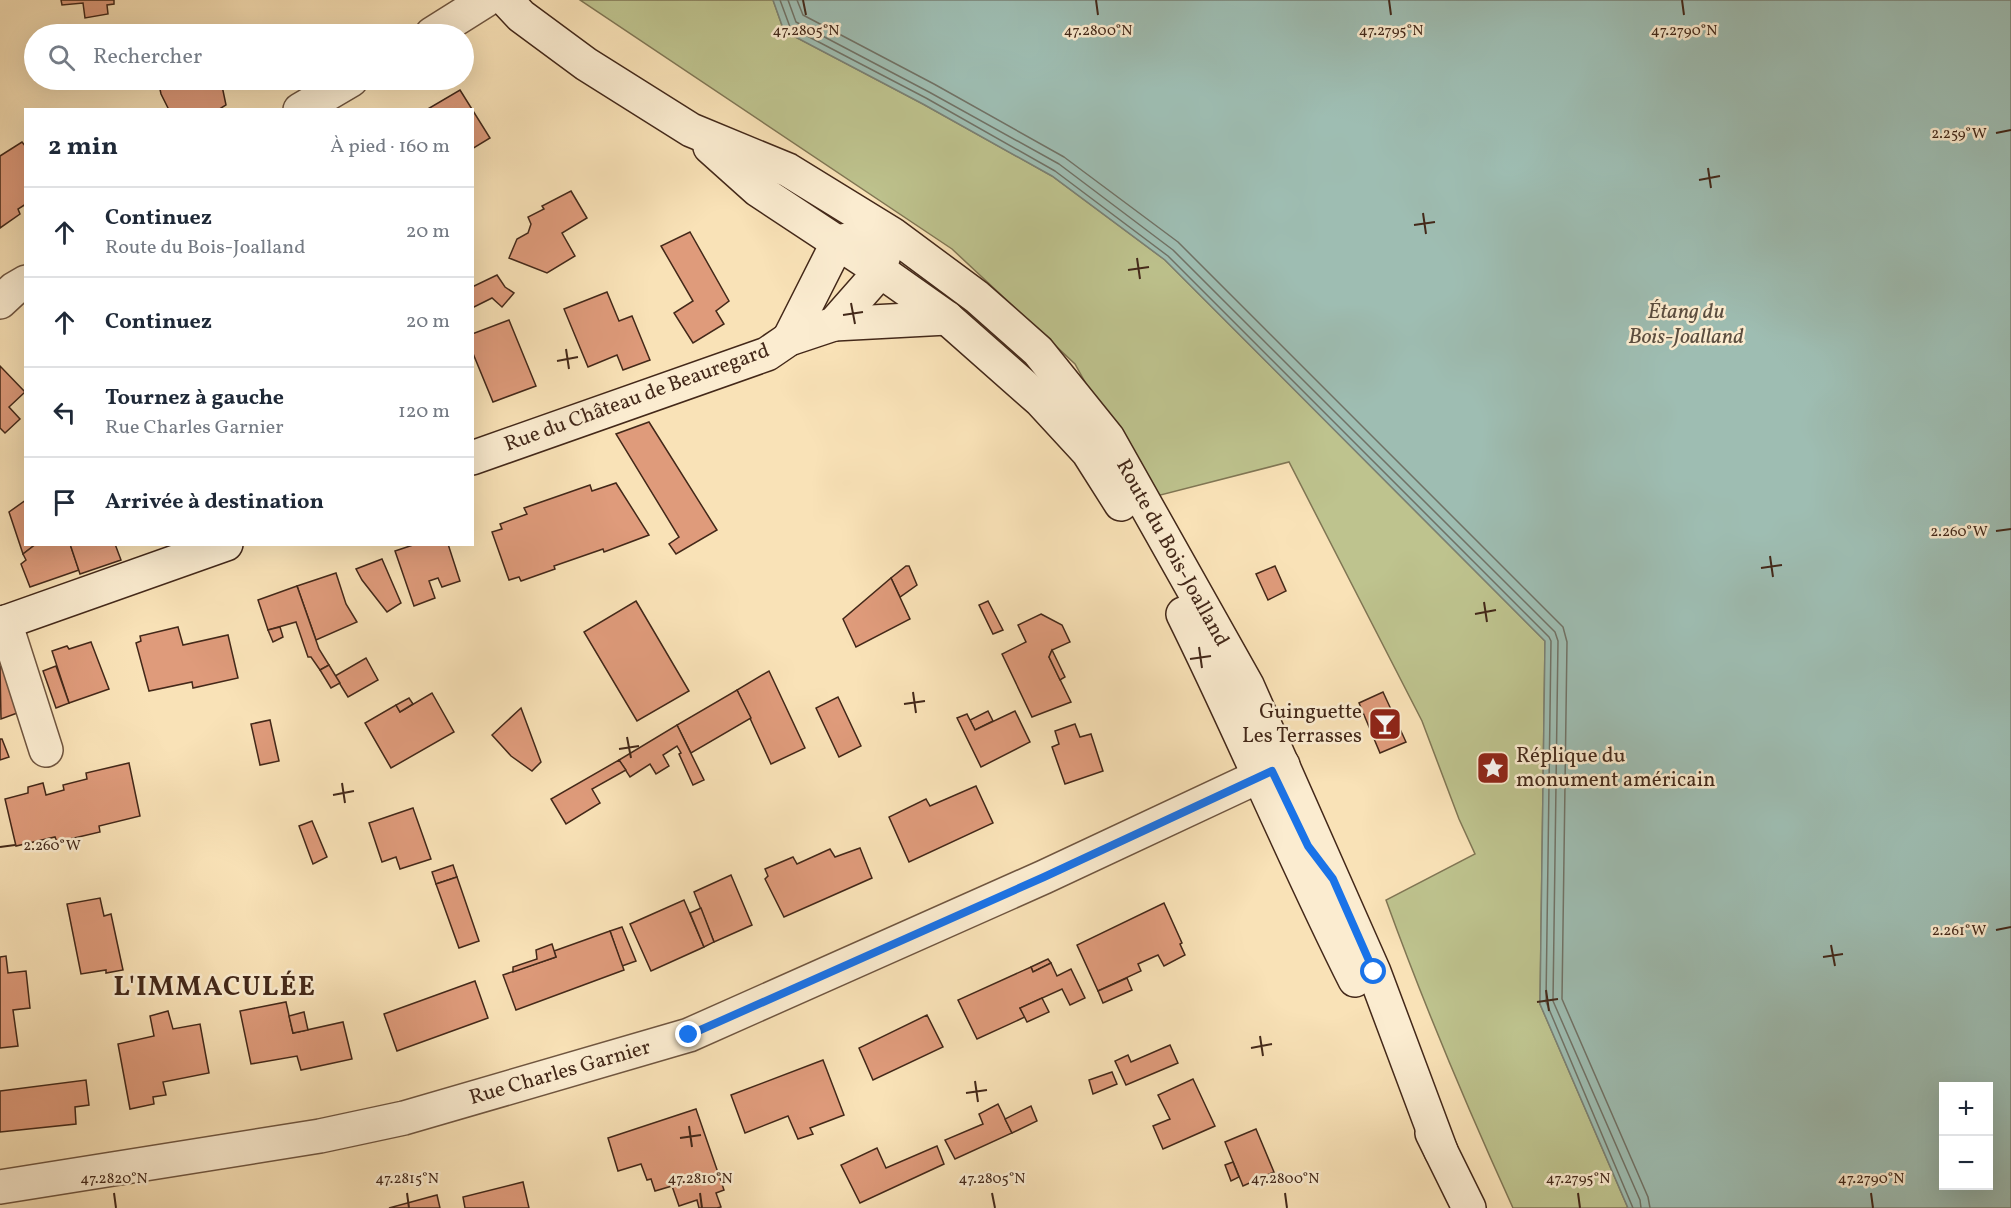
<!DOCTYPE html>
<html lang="fr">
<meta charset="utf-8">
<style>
:root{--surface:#fff;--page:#f6f6f7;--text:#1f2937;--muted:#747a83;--line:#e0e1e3}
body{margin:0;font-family:Vollkorn,serif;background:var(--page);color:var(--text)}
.controls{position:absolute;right:18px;bottom:18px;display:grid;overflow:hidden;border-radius:0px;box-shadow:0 6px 24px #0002}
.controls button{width:54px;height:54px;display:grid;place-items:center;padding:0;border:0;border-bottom:2px solid var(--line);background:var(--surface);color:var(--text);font:30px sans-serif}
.stop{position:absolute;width:18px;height:18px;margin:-14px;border:4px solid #1a73e8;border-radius:50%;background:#fff}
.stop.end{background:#1a73e8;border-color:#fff;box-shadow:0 2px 6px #0008}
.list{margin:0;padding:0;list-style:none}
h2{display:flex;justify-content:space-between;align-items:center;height:78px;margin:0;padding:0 24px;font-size:26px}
h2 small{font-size:20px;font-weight:400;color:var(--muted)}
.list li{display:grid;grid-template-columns:39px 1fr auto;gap:18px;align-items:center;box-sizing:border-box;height:90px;padding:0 24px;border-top:2px solid var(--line)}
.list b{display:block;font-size:22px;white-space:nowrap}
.list p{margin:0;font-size:20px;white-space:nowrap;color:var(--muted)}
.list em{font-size:20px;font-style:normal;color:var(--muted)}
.icon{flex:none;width:33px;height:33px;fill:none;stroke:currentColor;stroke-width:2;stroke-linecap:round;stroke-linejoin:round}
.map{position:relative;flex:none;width:2011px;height:1208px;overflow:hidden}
.search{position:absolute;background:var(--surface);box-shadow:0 6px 24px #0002;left:24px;top:24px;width:450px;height:66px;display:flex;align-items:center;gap:15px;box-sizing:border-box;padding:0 21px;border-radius:33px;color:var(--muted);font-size:22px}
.panel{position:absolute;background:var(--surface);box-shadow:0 6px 24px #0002;left:24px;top:108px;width:450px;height:438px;border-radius:0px}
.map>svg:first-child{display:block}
.green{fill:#bec38e;stroke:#807654;stroke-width:1.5}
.water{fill:#9ebdb2;stroke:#7a8175;stroke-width:1.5;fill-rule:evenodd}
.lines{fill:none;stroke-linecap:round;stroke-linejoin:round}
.shore{stroke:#707266;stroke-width:1.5}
.building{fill:#df9b7b;stroke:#432819;stroke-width:1.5}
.street-casing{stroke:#705640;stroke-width:36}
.secondary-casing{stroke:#432819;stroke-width:36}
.street{stroke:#fbecd0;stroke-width:33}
.secondary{stroke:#fbecd0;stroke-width:33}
.route{stroke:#1a73e8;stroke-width:8}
.ticks{fill:none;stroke:#432819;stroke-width:2}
.labels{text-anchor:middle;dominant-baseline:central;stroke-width:5;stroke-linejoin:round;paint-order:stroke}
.street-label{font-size:21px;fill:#432819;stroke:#fbecd0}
.poi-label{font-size:21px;fill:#432819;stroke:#fbecd0;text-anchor:end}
.water-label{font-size:22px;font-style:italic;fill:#5a4d3f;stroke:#fbecd0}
.district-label{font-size:27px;font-weight:bold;letter-spacing:1.5px;fill:#432819;stroke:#fbecd0}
.ticks-label{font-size:15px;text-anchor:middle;fill:#432819;stroke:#fbecd0;stroke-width:5;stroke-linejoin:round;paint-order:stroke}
</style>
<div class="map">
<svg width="2011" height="1208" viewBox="0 0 2011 1208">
<rect width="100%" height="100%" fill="#f9e2b7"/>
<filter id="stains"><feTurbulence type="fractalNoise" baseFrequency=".00333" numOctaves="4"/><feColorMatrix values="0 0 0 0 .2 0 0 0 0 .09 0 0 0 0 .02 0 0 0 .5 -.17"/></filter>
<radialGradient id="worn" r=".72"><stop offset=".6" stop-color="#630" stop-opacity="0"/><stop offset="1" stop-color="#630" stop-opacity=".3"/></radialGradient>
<!-- green -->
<path class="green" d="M580,0H773L784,31L923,104L1052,176L1165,260L1545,641L1540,1004L1628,1208H1513C1467,1107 1424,1005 1386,900L1475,854L1459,819L1422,721L1289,462L1149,498L1075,364L952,249Z"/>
<!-- water -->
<path class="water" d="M773,0H2011V1208H1628L1540,1004L1545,641L1165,260L1052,176L923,104L784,31ZM1944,1086H1988V1186H1944Z"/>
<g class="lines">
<!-- shore -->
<g class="shore">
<path d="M780,0L790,27L926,98L1055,171L1168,256L1549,637L1551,641L1546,1002L1633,1208"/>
<path d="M788,0L796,22L929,92L1059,164L1173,250L1555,632L1558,641L1553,1001L1640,1200L1641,1208"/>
<path d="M797,0L803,15L934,84L1064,157L1178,242L1563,627L1567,642L1562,999L1648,1197L1650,1208"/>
</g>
</g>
<!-- building -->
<g class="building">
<path d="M61,0H114V4L107,5L108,14L85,18L83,3L62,5Z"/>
<path d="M158,80H201L202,85L221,81L226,105L218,110H169L161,94Z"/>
<path d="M460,90L490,138L472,149V110H426Z"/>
<path d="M22,142L26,147V204L18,209L20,214L0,228V156Z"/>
<path d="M571,191L587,218L562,233L575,256L547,273L509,258L517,239L528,233L531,224L528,217L544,209L542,206Z"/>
<path d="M690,232L729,301L716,311L724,324L693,343L674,313L693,301L661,246Z"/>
<path d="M497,275L505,287L514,293L502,307L492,298L472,308V287Z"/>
<path d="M607,292L619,321L632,316L650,360L623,370L617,355L588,367L564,309Z"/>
<path d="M509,320L536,386L493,402L472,351V334Z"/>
<path d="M0,366L25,392L9,407L20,419L5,433L0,428Z"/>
<path d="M649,422L717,530L676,554L669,544L679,537L616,434Z"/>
<path d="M616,483L649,535L604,552L603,549L554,566L555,569L521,581L519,577L509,580L492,532L502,529L500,524L527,514L524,508L590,485L592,491Z"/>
<path d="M26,500V544H36L23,554L9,512Z"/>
<path d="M36,544H70L79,570L30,587L21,564L26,560L23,554Z"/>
<path d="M70,544H115L121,560L80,574Z"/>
<path d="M416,544H448L460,581L442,587L438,578L429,581L435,598L414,606L395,551Z"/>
<path d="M382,559L401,603L387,612L362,580L356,569Z"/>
<path d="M906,566H909L917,585L900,597L891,578Z"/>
<path d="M1275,566L1286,591L1268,600L1256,574Z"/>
<path d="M336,573L346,604L357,622L316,640L297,586Z"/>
<path d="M891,578L910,619L856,647L843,619Z"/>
<path d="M297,586L319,649L329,665L320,670L311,657H308L296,622L268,630L258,600Z"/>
<path d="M636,601L689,691L637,721L584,632Z"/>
<path d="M988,601L1003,630L993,634L979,605Z"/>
<path d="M1041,614L1062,625L1070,642L1052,650L1049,657L1071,702L1032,717L1002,654L1026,642L1018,625Z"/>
<path d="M178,627L183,645L228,635L238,678L193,688L192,682L149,691L136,643L141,641L140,636Z"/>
<path d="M280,627L283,637L273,642L268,630Z"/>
<path d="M91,642L109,689L69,703L52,651L67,646L69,649Z"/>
<path d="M1052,650L1065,677L1060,680L1049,657Z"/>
<path d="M366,658L378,680L348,697L335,676Z"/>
<path d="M329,665L340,683L331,688L320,670Z"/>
<path d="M4,666L20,712L1,719L0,667Z"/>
<path d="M56,666L69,703L56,708L43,671Z"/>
<path d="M769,671L805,748L771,764L737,690Z"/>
<path d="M737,690L751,718L691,753L677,725Z"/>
<path d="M1383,692L1406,742L1380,753L1359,703Z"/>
<path d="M432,693L454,732L391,768L365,723L396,705L400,712Z"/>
<path d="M838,697L861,746L839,757L816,708Z"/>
<path d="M409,698L413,704L400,712L396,705Z"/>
<path d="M521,708L541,762L532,771L511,756L492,735Z"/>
<path d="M988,711L993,721L975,730L970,720Z"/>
<path d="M1015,711L1030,742L981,767L957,718L967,714L975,730Z"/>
<path d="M270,720L279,761L260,765L251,724Z"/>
<path d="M1075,724L1080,737L1091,734L1103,771L1065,784L1052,747L1059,744L1055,731Z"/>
<path d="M677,725L704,780L693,785L679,754L681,753L677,746L663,755L669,766L656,774L650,764L630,777L619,760Z"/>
<path d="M0,739H2L9,757L0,760Z"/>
<path d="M619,760L626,770L592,789L600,803L566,824L551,799Z"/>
<path d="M129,763L140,816L99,826L100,832L57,842L55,837L16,846L5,799L28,793V787L43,783L46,795L64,790L63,785L87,779L86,773Z"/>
<path d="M976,786L993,823L909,862L889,817L926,799L930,806Z"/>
<path d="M413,808L431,859L400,869L396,857L382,862L369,823Z"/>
<path d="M312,821L327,857L313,864L299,826Z"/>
<path d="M860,848L872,878L784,917L765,879L768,876L765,869L793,857L797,864L830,849L835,857Z"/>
<path d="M453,865L457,877L436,884L432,872Z"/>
<path d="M731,875L752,925L714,942L694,892Z"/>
<path d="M457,877L479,941L459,948L436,884Z"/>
<path d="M100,898L104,916L111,914L123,970L106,973V970L81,974L67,904Z"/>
<path d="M684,900L704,947L651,971L630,924Z"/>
<path d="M1164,903L1182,943L1180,944L1185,955L1164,966L1158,955L1138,964L1141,971L1098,991L1077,945Z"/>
<path d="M701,908L714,942L704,947L690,913Z"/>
<path d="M622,927L636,961L622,966L610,931Z"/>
<path d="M610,931L624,970L516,1010L503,975L556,957L554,951Z"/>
<path d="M552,944L556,957L513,972V967L537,959L536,950Z"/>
<path d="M6,956L8,973L26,971L30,1008L13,1010L18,1046L0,1048V957Z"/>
<path d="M1048,959L1051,963L1033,972L1031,967Z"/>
<path d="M1051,963L1057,976L1071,969L1085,998L1070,1005L1062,989L1020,1008L1025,1017L977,1039L958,1000L1031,967L1033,972Z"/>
<path d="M1127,978L1132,990L1103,1003L1098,991Z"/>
<path d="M475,981L488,1018L397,1051L384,1014Z"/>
<path d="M1042,998L1049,1012L1027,1022L1020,1008Z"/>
<path d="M286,1002L293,1033L343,1022L352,1059L301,1070L297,1056L251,1064L240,1011Z"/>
<path d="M168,1011L173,1029L200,1024L209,1073L163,1082L166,1095L153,1097L154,1104L130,1109L118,1044L154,1036L150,1016Z"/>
<path d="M304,1012L308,1030L293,1033L289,1016Z"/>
<path d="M927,1015L943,1047L873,1080L859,1048Z"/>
<path d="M1170,1045L1178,1063L1126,1085L1115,1061L1128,1055L1131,1062Z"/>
<path d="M823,1060L844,1115L810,1128L813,1134L798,1139L788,1116L745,1133L731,1095Z"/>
<path d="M1112,1072L1117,1084L1093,1094L1089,1080Z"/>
<path d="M1193,1079L1215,1126L1163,1149L1153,1126L1170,1119L1158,1095Z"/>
<path d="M86,1080L89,1105L75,1107L76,1124L0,1132V1091Z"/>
<path d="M998,1104L1012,1133L955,1159L945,1140L983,1124L979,1114Z"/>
<path d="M1031,1106L1037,1121L1012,1133L1005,1119Z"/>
<path d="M696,1109L724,1190L716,1193L721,1207L717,1208H699L697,1200L679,1206L672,1186L655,1191L651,1179L647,1180L641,1164L618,1171L608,1138Z"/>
<path d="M1256,1129L1274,1172L1243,1186L1225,1142Z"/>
<path d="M937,1146L944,1164L860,1203L841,1165L877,1148L886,1168Z"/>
<path d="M1233,1162L1239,1177L1231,1181L1225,1165Z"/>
<path d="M523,1182L529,1208H465L463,1197Z"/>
<path d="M437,1195L440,1208H389Z"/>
</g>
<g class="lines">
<!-- street casing -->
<g class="street-casing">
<g id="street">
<path d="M432,34L486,0"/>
<path d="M300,110L351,80"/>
<path d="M0,302L14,289L26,282"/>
<path d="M5,622L46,750"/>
<path d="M0,1187L320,1136L404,1118L689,1035L1044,877L1283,765"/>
</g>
</g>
<!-- secondary casing -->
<g class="secondary-casing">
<g id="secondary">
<path d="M506,0L521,16L586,64L691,130L788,170L892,234L977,297L1038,351L1108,438L1247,685L1374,972L1441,1151"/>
<path d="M710,147L758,190L879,270L947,318L1041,401L1088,452L1121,504"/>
<path d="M834,324L947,318"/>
<path d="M789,339L838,242L859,237"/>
<path d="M472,458L767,354L789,339L834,324L871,282L879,270L886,249"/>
<path d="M1183,614C1243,735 1294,859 1355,980"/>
<path d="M0,624L226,544"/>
<path d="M1432,1133L1469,1208"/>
</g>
</g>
<!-- street -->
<use href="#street" class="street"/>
<!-- secondary -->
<use href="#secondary" class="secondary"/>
</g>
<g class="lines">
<!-- route -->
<path class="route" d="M689,1035L1044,877L1272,771L1308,846L1333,879L1374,972"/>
</g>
<!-- ticks -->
<path class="ticks" d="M803,0L806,15M1096,0L1098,15M1389,0L1391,15M1682,0L1684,15M1996,133L2011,130M1708,168L1711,188M1699,180L1720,176M1423,213L1426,234M1414,225L1435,222M1137,258L1140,279M1128,270L1149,267M851,303L855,324M843,315L863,312M566,349L569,369M557,361L578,357M1996,531L2011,529M1770,556L1773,577M1761,568L1782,565M1484,602L1487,622M1475,614L1496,610M1199,647L1202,668M1190,659L1211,656M913,692L916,713M904,704L925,701M627,737L631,758M619,749L639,746M342,783L345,803M333,795L354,791M0,847L15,845M1996,930L2011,927M1831,945L1835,966M1823,957L1843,954M1546,990L1549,1011M1537,1002L1558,999M1260,1036L1263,1056M1251,1048L1272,1044M975,1081L978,1102M966,1093L987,1090M689,1126L692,1147M680,1138L701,1135M114,1193L116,1208M407,1193L409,1208M700,1193L702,1208M992,1193L995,1208M1285,1193L1287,1208M1578,1193L1580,1208M1871,1193L1873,1208"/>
<!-- icons -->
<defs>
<g id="bar-square" transform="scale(1.725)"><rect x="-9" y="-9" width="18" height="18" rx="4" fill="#8f2418" stroke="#fbecd0"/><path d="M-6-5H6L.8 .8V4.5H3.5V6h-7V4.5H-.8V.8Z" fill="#fff"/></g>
<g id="sight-square" transform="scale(1.725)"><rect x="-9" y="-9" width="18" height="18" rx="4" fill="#8f2418" stroke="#fbecd0"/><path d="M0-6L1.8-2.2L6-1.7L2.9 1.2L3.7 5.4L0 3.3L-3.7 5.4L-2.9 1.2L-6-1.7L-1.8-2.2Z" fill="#fff"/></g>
</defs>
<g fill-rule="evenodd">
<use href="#bar-square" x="1385" y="724"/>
<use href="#sight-square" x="1493" y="768"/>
</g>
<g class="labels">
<!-- street labels -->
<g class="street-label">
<text transform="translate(637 398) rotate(-20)">Rue du Château de Beauregard</text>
<text transform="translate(1172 553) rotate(61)">Route du Bois-Joalland</text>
<text transform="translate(560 1073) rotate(-16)">Rue Charles Garnier</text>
</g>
<!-- poi labels -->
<g class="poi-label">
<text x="1362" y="712">Guinguette<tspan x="1362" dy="24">Les Terrasses</tspan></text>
<text x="1516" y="756" text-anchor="start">Réplique du<tspan x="1516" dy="24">monument américain</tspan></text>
</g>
<!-- water labels -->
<g class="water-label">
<text x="1686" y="312">Étang du<tspan x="1686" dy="25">Bois-Joalland</tspan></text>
</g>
<!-- district labels -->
<g class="district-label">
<text x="215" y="988">L'IMMACULÉE</text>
</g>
</g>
<g class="ticks-label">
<text x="806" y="35">47.2805°N</text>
<text x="1098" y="35">47.2800°N</text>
<text x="1391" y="35">47.2795°N</text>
<text x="1684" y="35">47.2790°N</text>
<text x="1959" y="138">2.259°W</text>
<text x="1959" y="536">2.260°W</text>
<text x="52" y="850">2.260°W</text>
<text x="1959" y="935">2.261°W</text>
<text x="114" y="1183">47.2820°N</text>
<text x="407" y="1183">47.2815°N</text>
<text x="700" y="1183">47.2810°N</text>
<text x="992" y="1183">47.2805°N</text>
<text x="1285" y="1183">47.2800°N</text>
<text x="1578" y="1183">47.2795°N</text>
<text x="1871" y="1183">47.2790°N</text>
</g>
<rect width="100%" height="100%" filter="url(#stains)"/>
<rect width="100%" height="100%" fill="url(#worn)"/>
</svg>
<div class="controls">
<button>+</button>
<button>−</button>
</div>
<div class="stop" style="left:1374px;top:972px"></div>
<div class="stop end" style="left:689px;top:1035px"></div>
<div class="search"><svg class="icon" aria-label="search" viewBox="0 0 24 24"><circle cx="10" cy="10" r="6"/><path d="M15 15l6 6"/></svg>Rechercher</div>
<section class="panel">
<h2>2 min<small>À pied · 160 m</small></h2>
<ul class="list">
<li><svg class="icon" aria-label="ahead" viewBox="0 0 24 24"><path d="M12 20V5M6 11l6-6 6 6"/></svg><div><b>Continuez</b><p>Route du Bois-Joalland</p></div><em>20 m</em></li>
<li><svg class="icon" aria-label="ahead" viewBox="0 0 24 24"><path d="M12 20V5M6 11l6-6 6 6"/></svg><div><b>Continuez</b></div><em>20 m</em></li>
<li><svg class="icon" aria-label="left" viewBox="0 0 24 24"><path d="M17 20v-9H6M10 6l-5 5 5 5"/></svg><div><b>Tournez à gauche</b><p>Rue Charles Garnier</p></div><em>120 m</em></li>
<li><svg class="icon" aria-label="arrive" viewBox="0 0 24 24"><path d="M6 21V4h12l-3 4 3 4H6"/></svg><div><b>Arrivée à destination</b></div></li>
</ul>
</section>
</div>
